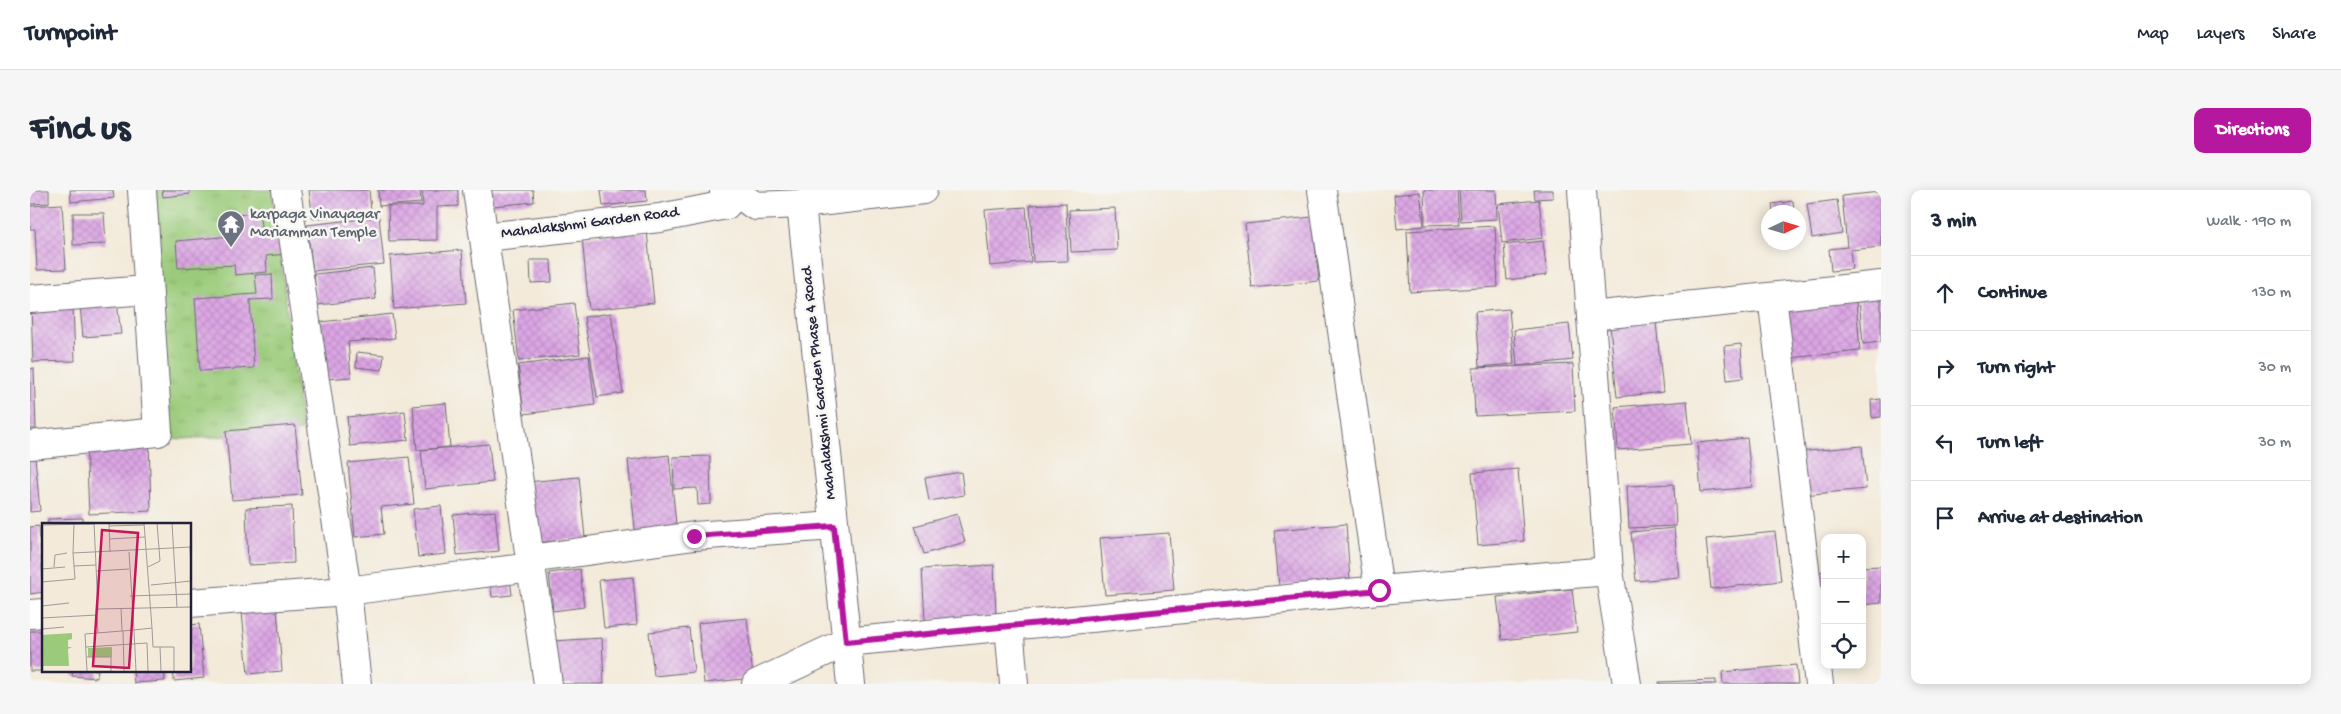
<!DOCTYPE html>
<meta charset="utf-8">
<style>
:root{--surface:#fff;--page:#f6f6f7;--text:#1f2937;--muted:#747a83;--line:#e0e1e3;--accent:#b5179e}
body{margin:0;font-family:"Gochi Hand",sans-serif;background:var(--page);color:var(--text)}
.controls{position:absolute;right:15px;bottom:15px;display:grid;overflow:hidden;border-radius:10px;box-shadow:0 2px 12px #0003}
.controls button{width:45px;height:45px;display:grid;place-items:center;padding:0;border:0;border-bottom:1px solid var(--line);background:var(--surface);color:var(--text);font:25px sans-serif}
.compass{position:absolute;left:1731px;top:15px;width:45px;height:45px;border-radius:50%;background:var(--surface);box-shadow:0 2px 12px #0003;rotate:86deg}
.stop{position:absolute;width:15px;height:15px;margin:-11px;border:4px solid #b5179e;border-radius:50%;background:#fff}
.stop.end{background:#b5179e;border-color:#fff;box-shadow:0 1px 5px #0008}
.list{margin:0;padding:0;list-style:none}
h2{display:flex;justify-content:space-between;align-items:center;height:65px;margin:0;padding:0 20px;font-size:21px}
h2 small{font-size:16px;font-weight:400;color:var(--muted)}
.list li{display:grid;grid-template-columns:32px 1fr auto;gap:15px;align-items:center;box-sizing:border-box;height:75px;padding:0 20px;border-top:1px solid var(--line)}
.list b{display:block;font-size:19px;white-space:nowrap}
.list em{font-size:16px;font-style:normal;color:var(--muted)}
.icon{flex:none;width:28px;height:28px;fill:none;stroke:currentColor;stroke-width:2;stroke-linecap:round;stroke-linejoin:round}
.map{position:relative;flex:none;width:1851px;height:494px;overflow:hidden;border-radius:10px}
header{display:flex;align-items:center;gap:30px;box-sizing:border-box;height:70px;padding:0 25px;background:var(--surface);border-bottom:1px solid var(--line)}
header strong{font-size:24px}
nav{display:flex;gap:28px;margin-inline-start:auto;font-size:18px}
.intro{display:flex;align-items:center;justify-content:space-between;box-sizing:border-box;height:120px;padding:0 30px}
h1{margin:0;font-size:35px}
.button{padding:12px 22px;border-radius:10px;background:var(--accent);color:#fff;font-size:18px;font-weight:700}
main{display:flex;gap:30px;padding:0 30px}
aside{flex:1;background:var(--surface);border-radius:10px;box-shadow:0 2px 12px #0003}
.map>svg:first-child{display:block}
.grass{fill:url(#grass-tufts);stroke:#5e765a}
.building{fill:url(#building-cross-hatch)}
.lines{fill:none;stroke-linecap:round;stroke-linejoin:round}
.minor-casing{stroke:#6b6872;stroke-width:30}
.minor{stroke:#fff;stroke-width:28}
.route{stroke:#b5179e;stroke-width:6}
.labels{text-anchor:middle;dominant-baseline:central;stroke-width:5;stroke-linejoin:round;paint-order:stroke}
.worship-label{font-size:16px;fill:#5b616d;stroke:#f6f6f2;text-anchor:start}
.street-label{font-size:16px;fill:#22223b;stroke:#f6f6f2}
.inset-road{fill:none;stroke:#9f9a9a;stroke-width:1}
.view{fill:#c2185b;fill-opacity:0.15;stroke:#c2185b;stroke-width:2.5}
.inset-edge{fill:none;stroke:#22223b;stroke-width:2.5}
</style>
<header>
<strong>Turnpoint</strong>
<nav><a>Map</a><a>Layers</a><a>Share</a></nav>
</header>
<div class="intro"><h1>Find us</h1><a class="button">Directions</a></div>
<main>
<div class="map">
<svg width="1851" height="494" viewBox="0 0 1851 494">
<defs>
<pattern id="grass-tufts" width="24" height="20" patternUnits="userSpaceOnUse" patternTransform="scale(1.25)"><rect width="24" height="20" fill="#9bcb7a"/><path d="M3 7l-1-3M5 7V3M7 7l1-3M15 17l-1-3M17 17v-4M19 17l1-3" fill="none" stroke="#85ae6a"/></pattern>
<pattern id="building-cross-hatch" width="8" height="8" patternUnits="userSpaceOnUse" patternTransform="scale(1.25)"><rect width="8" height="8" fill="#dca6e4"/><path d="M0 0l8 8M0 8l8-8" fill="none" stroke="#bc8fc4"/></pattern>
</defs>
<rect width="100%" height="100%" fill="#f6f6f2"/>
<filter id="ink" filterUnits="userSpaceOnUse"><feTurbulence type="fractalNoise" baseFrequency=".02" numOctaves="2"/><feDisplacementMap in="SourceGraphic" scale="10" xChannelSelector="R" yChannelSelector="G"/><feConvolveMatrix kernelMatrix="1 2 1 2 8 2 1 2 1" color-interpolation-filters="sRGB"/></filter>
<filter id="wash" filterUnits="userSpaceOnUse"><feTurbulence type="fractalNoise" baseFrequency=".0096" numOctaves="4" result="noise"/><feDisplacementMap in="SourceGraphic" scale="20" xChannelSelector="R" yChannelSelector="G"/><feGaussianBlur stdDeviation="1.12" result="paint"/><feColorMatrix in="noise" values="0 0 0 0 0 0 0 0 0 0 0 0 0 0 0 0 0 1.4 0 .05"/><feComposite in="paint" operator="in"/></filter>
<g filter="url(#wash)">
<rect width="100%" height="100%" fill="#f3ead9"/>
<!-- grass -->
<path class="grass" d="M122,0H242L272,241L138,250Z"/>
<g id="blocks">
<!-- building -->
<g class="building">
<path d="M0,0H19V13L0,14Z"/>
<path d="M40,0H83L84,8L41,12Z"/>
<path d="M132,0H159L160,4L133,7Z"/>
<path d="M279,0H339L341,21L283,29Z"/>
<path d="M348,0H390L391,13L349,16Z"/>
<path d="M392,0H428V16L407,17V50L359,51L358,16H393Z"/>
<path d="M461,0H503L504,12L463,16Z"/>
<path d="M571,0H616L617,11L573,16Z"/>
<path d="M1394,0H1427L1429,34L1395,35Z"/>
<path d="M1429,0H1466L1467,29L1431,31Z"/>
<path d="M1504,0H1523V8L1505,9Z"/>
<path d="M1390,2L1394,36L1367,39L1364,5Z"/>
<path d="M1850,2L1851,57L1820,60L1822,79L1801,81L1799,59L1817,57L1812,6Z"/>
<path d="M1509,10L1513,48L1472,53L1468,14Z"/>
<path d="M1807,10L1812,43L1782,48L1777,14Z"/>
<path d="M1763,11L1764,22H1743L1742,14Z"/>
<path d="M1036,13L1038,71L1003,72L1000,15Z"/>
<path d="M32,14L36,79L7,80L5,39H0V16Z"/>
<path d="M996,17L1001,72L960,76L955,20Z"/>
<path d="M1085,18L1087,60L1041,62L1039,20Z"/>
<path d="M229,22L232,43L253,39L257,64L236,66L237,82L205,85L204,75L148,78L146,51L202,46L201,26Z"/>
<path d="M43,23H74L76,54L43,55Z"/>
<path d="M349,27L354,74L283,81L277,35Z"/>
<path d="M1282,27L1289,91L1222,98L1215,34Z"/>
<path d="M1465,36L1468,97L1380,102L1377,41Z"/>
<path d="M617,41L624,113L559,120L552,47Z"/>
<path d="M1513,51L1517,85L1477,90L1474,55Z"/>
<path d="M432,60L436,113L364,119L360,66Z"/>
<path d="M500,70H521L522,92L501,93Z"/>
<path d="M343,78L346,109L287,115L284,84Z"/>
<path d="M242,84L243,109L220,110L224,178L170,181L165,108L227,104L225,85Z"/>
<path d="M1851,106V152L1833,154L1829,108Z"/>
<path d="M1826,110L1830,161L1759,168L1755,116Z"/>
<path d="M87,112L91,144L53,147L50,116Z"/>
<path d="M544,113L550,164L489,171L483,120Z"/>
<path d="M43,114L45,171L3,172L1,115Z"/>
<path d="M1479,119L1484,174L1449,177L1445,122Z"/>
<path d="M581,123L593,203L567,207L554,127Z"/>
<path d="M362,124L365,148L318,152L321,187L297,189L291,132Z"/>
<path d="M1626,132L1633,202L1587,207L1580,136Z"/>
<path d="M1539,134L1543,170L1487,176L1484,140Z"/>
<path d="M1711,154L1713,188L1697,190L1694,156Z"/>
<path d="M327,162L354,165L352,180L326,177Z"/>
<path d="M559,166L565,215L494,224L488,175Z"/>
<path d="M1543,174L1545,221L1445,226L1443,178Z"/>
<path d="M4,178L6,239H0V179Z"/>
<path d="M1851,209V227L1842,228L1841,210Z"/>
<path d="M1657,211L1661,254L1588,260L1585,217Z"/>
<path d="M416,213L420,257L387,260L383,216Z"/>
<path d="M375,221L378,250L320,256L317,227Z"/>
<path d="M265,235L272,305L202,310L196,241Z"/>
<path d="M1717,248L1722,297L1671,302L1667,253Z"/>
<path d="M119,249L121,321L59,324L56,251Z"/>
<path d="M459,254L463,292L395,299L391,260Z"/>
<path d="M1832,256L1836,299L1773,305L1768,262Z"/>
<path d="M639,265L647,343L606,348L598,270Z"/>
<path d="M680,266L681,314L668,315L667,298L644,299L643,267Z"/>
<path d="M0,267H5L10,321L0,322Z"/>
<path d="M379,267L384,314L351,317L354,344L325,347L318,273Z"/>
<path d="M1488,279L1494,351L1448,355L1442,283Z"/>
<path d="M931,282L934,305L899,311L895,288Z"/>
<path d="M549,287L555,348L503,353L497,292Z"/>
<path d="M1644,294L1646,336L1599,338L1597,296Z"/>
<path d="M262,316L264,373L218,375L216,318Z"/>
<path d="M411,316L416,364L388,367L383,319Z"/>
<path d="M465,321L469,361L427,365L423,325Z"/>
<path d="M927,324L935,352L894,364L885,336Z"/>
<path d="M53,328V334H18V329Z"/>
<path d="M1316,334L1320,390L1249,396L1244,340Z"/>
<path d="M9,336L14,402L0,404V337Z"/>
<path d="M1644,338L1649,387L1606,391L1601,342Z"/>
<path d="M1745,342L1751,391L1681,399L1676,349Z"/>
<path d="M1139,343L1144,400L1075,405L1070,348Z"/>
<path d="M964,375L966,427L895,430L892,379Z"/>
<path d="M1851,376V413L1832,415V377Z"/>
<path d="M550,379L554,417L523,421L519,383Z"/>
<path d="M1795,381V419H1787L1783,382Z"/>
<path d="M603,387L607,435L574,438L569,390Z"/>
<path d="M480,389L482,405L462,407L460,391Z"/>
<path d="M1542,399L1547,442L1472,450L1467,407Z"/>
<path d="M247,419L252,481L218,484L212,422Z"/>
<path d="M717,428L723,488L674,493L668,433Z"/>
<path d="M169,434L174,488L144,491L143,480H160V435Z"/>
<path d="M659,438L664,482L624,486L619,442Z"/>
<rect x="0" y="441" width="14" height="40"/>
<path d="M572,448L574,494H525L523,451Z"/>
<path d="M1766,475L1768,494H1693L1692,482Z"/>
<path d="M43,480H68L67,488L42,486Z"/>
<path d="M103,480H134L135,491L104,493Z"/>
<path d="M1686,490V494H1629V492Z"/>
</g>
</g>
</g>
<g filter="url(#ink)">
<use href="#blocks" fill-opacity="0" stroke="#6b6872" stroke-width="1"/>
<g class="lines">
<!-- minor casing -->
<g class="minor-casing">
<g id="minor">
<path d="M256,0L317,401L327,494"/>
<path d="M447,0L518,494"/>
<path d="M1292,0L1349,400"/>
<path d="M1552,0L1579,381L1597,494"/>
<path d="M694,1L696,15L707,3L725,16L771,14"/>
<path d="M454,47L630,28L696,15"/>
<path d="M1742,107L1789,494"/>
<path d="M0,109L117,100"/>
<path d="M1561,126L1851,95"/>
<path d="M0,255L128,242L112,0"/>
<path d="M500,369L664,346L804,336"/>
<path d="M160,413L317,401L501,377"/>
<path d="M0,424L14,423"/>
<path d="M979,436L984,494"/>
<path d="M726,494L816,452L1349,400L1579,381"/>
<path d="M821,494L771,14L893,0"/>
</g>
</g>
<!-- minor -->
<use href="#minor" class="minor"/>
</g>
</g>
<g class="lines" filter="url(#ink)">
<!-- route -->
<path class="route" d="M664,346L804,336L816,452L1349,400"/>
</g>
<!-- icons -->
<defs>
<g id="temple-pin" transform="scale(1.4375)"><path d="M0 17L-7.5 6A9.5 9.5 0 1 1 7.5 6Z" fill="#6b7280" stroke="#f6f6f2"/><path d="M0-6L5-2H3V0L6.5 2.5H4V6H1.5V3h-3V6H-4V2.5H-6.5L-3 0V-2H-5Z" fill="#fff"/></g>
</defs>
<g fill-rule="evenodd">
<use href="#temple-pin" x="201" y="34"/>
</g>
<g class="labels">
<!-- worship labels -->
<g class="worship-label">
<text x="220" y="25">karpaga Vinayagar<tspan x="220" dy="18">Mariamman Temple</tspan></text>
</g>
<!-- street labels -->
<g class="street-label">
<text transform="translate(560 34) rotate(-7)">Mahalakshmi Garden Road</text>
<text transform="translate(790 193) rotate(-96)">Mahalakshmi Garden Phase 4 Road</text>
</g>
</g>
<!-- overview -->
<g transform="translate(12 333)">
<rect width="149" height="149" fill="#f3ead9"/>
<path d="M30,110V116L26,117V124H30L26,126L27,143H0V112ZM70,124V134H46V125Z" fill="#9bcb7a"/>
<path class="inset-road" d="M52,0L56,86L149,84M67,0L68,29M130,0L135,84M0,2L52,1M67,3L102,2M67,16L103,14M148,24L149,42M87,29L92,107L110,105L102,0M31,30L32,1M32,43L54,42M12,44L13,32L25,30M106,44L118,38L115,0M0,46L23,44M54,48L87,46M0,59L33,56L31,30L149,24M109,62L149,58M88,73L149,71M0,83L27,80M79,85L80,108M55,92L56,110M0,95L55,92L56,86M110,105L111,124H132V148M0,106L22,104M81,108L82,148M44,124L105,120L106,148M118,124L119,148M45,134H69V148M45,148L43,111L92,107L94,148"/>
<path class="view" d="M60,7L96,10L87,145L51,143Z"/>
<rect width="149" height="149" class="inset-edge"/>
</g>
</svg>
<div class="controls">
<button>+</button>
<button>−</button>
<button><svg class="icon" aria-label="locate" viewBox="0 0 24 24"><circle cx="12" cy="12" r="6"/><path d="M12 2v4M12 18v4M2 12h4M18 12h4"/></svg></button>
</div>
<svg class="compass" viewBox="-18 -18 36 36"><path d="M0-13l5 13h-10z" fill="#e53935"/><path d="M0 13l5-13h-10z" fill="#747a83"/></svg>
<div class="stop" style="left:1349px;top:400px"></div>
<div class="stop end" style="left:664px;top:346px"></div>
</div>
<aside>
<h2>3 min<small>Walk · 190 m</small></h2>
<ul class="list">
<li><svg class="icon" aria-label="ahead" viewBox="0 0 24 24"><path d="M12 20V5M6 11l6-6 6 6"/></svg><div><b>Continue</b></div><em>130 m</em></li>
<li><svg class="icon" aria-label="right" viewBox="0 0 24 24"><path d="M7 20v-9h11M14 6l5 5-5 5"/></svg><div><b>Turn right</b></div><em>30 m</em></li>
<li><svg class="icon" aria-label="left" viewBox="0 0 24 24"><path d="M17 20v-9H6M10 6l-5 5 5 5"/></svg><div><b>Turn left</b></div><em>30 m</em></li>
<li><svg class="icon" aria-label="arrive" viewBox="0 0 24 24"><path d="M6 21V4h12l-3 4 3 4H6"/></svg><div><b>Arrive at destination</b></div></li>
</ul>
</aside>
</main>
